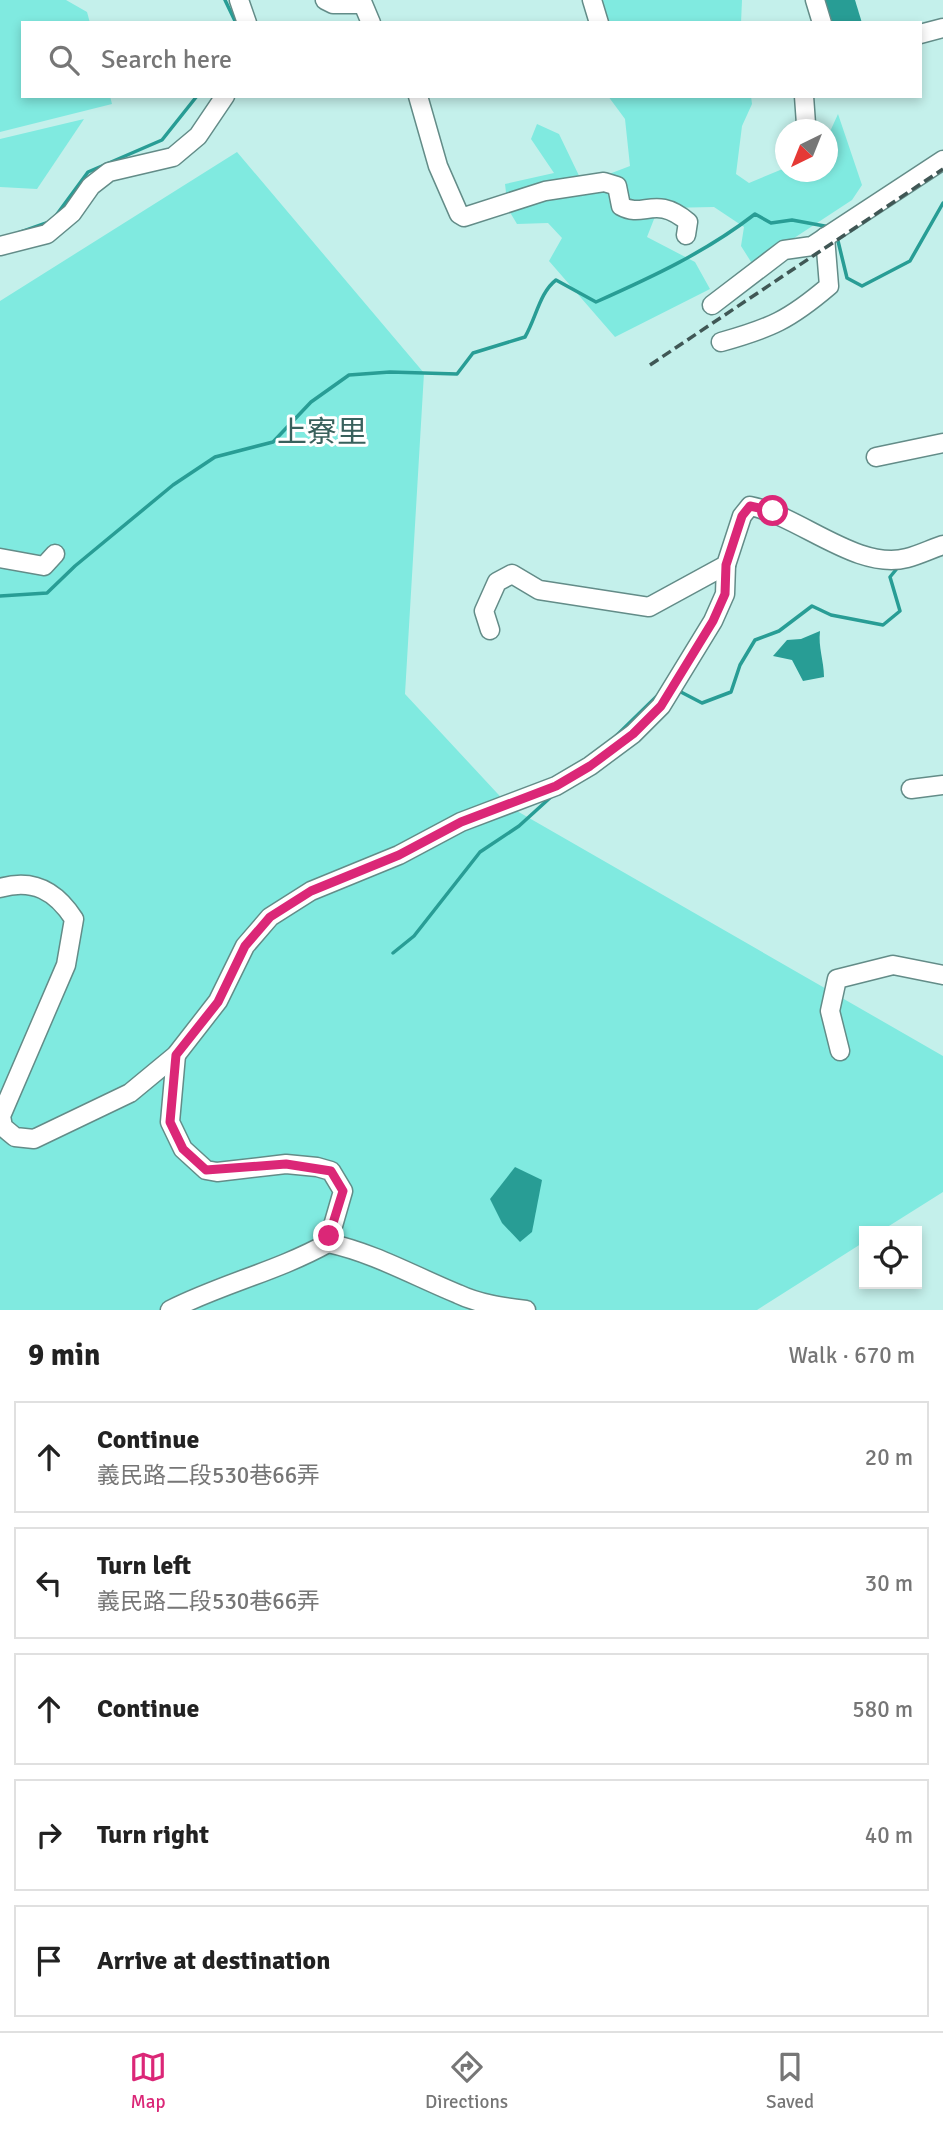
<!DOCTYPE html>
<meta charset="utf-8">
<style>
:root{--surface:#fff;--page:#f6f6f6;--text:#222;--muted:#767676;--line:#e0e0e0;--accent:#db2777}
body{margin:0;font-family:Signika,"Noto Sans TC",sans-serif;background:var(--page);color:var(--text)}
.controls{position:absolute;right:21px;bottom:21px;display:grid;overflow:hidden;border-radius:0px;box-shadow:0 4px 10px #0003}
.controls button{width:63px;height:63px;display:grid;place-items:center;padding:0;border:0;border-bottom:2px solid var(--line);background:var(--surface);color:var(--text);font:35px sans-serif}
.compass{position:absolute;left:775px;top:119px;width:63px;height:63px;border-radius:50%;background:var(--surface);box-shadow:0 4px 10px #0003;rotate:223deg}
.stop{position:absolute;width:21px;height:21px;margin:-16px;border:5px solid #db2777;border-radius:50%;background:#fff}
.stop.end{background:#db2777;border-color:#fff;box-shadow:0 2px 7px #0008}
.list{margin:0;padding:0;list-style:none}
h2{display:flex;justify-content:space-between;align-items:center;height:91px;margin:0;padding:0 28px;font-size:30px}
h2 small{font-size:23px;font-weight:400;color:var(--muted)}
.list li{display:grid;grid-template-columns:46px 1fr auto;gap:21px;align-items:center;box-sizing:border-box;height:112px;margin:0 14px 14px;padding:0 14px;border:2px solid var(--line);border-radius:0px}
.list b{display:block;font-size:26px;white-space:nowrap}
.list p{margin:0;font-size:23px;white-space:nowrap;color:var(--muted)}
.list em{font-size:23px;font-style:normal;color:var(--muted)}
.icon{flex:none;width:38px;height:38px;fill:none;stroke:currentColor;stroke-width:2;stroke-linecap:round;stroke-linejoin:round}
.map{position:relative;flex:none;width:943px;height:1310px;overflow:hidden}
.search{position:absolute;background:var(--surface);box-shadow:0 4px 10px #0003;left:21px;right:21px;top:21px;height:77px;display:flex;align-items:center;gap:18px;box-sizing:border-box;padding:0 24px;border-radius:0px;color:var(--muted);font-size:26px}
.sheet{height:721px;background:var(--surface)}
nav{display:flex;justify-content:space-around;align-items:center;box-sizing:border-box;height:98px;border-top:2px solid var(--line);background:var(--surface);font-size:19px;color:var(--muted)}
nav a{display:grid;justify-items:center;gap:4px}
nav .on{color:var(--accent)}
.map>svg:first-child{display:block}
.green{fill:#80eae0}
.water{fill:#289d95}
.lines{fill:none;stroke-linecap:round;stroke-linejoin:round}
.stream{stroke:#289d95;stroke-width:3.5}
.minor-casing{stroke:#638c88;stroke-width:21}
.minor{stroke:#fff;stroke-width:18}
.rail{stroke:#405755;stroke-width:3.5;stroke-dasharray:10 5;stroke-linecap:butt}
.route{stroke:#db2777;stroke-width:9}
.labels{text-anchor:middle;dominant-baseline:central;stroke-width:6;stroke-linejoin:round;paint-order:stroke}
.quarter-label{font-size:30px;fill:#38605c;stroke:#fff}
</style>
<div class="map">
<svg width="943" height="1310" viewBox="0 0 943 1310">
<rect width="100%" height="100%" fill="#c4f0eb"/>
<!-- green -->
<g class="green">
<path d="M0,0H66L87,12L90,23H23V96H110L112,104L0,132Z"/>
<path d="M600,0H742L741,23H609Z"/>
<path d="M608,96H751L752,104L742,126L736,174L749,183L785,168L786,172H828V136L838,114L862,185L852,200L753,265L741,246L744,227L714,207L666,208L656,214L647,237L695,262L710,289L615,337L549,261L562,238L548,223L517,224L508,209L505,184L554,173L531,139L537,124L559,134L583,184L630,166L625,119Z"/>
<path d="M84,119L37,189L0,187V139Z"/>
<path d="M237,152L424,373L405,694L510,807L943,1056V1192L881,1231H864V1242L757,1310H0V301Z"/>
</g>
<!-- water -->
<g class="water">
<path d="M822,0H855L862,23H828Z"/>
<path d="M820,631C818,647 824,661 824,677L803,681L792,660L773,656L787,640L801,639Z"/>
<path d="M515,1167L542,1180L532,1232L520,1242L502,1223L490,1199Z"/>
</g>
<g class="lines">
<!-- stream -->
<g class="stream">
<path d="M225,0L236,23"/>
<path d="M18,233L52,221L88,172L162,140L197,96"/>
<path d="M838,241L847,278L862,286L910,261L943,203"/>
<path d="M0,596L47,593L75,566L173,485L215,457L273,442L311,402L349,375L390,372L457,374L473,353L525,337C536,318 540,292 556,280L596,302C652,277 706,252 755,214L771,223L792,220L830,227"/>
<path d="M679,691L702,703L731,692L740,665L755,640L779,631L812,606L831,615L883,625L900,611L890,577L899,566"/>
<path d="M616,736L658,695"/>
<path d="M393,953L414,936L480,852L519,826L552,796"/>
</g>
<!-- minor casing -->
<g class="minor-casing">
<g id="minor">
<path d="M239,0L247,23"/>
<path d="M325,0L333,4H363L371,23"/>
<path d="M592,0L599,23"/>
<path d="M815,0L822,23"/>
<path d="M920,34L943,28"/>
<path d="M418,96L438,166L459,214L464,217L545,191L604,182L617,186L621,206C644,219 655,194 688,222L686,235"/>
<path d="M804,96L806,124"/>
<path d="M0,246L47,234L72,213L91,186L109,172L173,157L198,136L225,96"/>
<path d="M712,305L784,250L812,246L943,160"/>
<path d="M721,342C771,328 789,320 829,286L825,237"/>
<path d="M876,457L943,443"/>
<path d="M0,558L44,566L55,554"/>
<path d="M490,630L484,611L497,582L512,574L539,590L649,607L726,565L742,516L750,506C800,516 857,571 907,558C919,555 931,549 943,545"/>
<path d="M911,789L943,785"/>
<path d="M0,888C33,878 56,891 74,919L66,965L1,1116L3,1127L15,1137L34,1139L130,1093L176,1055L218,1001L245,946L270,917L311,891L399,855L461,822L556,786L590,766L633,734L661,706L713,621L725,594L726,565"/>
<path d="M840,1051L830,1011L837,979L893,965L943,975"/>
<path d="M328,1243C374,1253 414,1276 458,1294C479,1304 502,1307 526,1310"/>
<path d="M170,1310C221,1284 278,1271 328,1243L343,1191L331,1171L317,1167L286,1164L217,1172L206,1170L183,1149L170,1122L176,1055"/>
</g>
</g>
<!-- minor -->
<use href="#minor" class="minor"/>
<!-- rail -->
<path class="rail" d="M650,365L943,169"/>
</g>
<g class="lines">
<!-- route -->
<path class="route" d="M329,1236L343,1191L331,1171L286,1164L206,1170L183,1149L170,1122L176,1055L218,1002L245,946L270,917L311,891L399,855L461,822L556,786L590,766L633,734L661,706L713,621L725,594L726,565L742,516L750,506L773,511"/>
</g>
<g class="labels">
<!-- quarter labels -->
<g class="quarter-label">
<text x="322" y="432">上寮里</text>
</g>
</g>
</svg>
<div class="controls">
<button><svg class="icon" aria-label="locate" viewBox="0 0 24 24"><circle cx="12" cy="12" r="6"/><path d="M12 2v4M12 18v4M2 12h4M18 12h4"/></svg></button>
</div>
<svg class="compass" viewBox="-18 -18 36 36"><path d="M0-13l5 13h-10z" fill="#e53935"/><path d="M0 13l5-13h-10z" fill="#767676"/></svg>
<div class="stop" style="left:773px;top:511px"></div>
<div class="stop end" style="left:329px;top:1236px"></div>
<div class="search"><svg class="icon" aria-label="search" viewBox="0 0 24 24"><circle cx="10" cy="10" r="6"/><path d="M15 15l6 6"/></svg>Search here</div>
</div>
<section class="sheet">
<h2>9 min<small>Walk · 670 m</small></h2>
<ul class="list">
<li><svg class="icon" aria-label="ahead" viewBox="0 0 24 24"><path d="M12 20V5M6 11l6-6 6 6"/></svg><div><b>Continue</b><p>義民路二段530巷66弄</p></div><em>20 m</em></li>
<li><svg class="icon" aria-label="left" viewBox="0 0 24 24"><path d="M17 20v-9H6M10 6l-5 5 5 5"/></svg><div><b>Turn left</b><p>義民路二段530巷66弄</p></div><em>30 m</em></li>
<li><svg class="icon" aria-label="ahead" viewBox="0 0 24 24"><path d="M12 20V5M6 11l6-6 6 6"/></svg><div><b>Continue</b></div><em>580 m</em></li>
<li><svg class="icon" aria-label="right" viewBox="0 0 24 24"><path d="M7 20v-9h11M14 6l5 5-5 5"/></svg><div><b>Turn right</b></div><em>40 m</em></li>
<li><svg class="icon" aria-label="arrive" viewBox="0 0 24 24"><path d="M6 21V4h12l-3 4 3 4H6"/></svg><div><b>Arrive at destination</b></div></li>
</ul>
</section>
<nav>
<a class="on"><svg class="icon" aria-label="map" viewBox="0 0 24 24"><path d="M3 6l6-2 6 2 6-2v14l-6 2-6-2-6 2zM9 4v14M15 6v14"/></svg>Map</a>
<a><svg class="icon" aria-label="directions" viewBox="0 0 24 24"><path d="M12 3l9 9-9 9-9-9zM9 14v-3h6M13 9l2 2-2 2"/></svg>Directions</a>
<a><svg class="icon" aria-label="saved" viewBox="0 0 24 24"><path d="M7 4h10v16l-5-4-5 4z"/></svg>Saved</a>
</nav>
